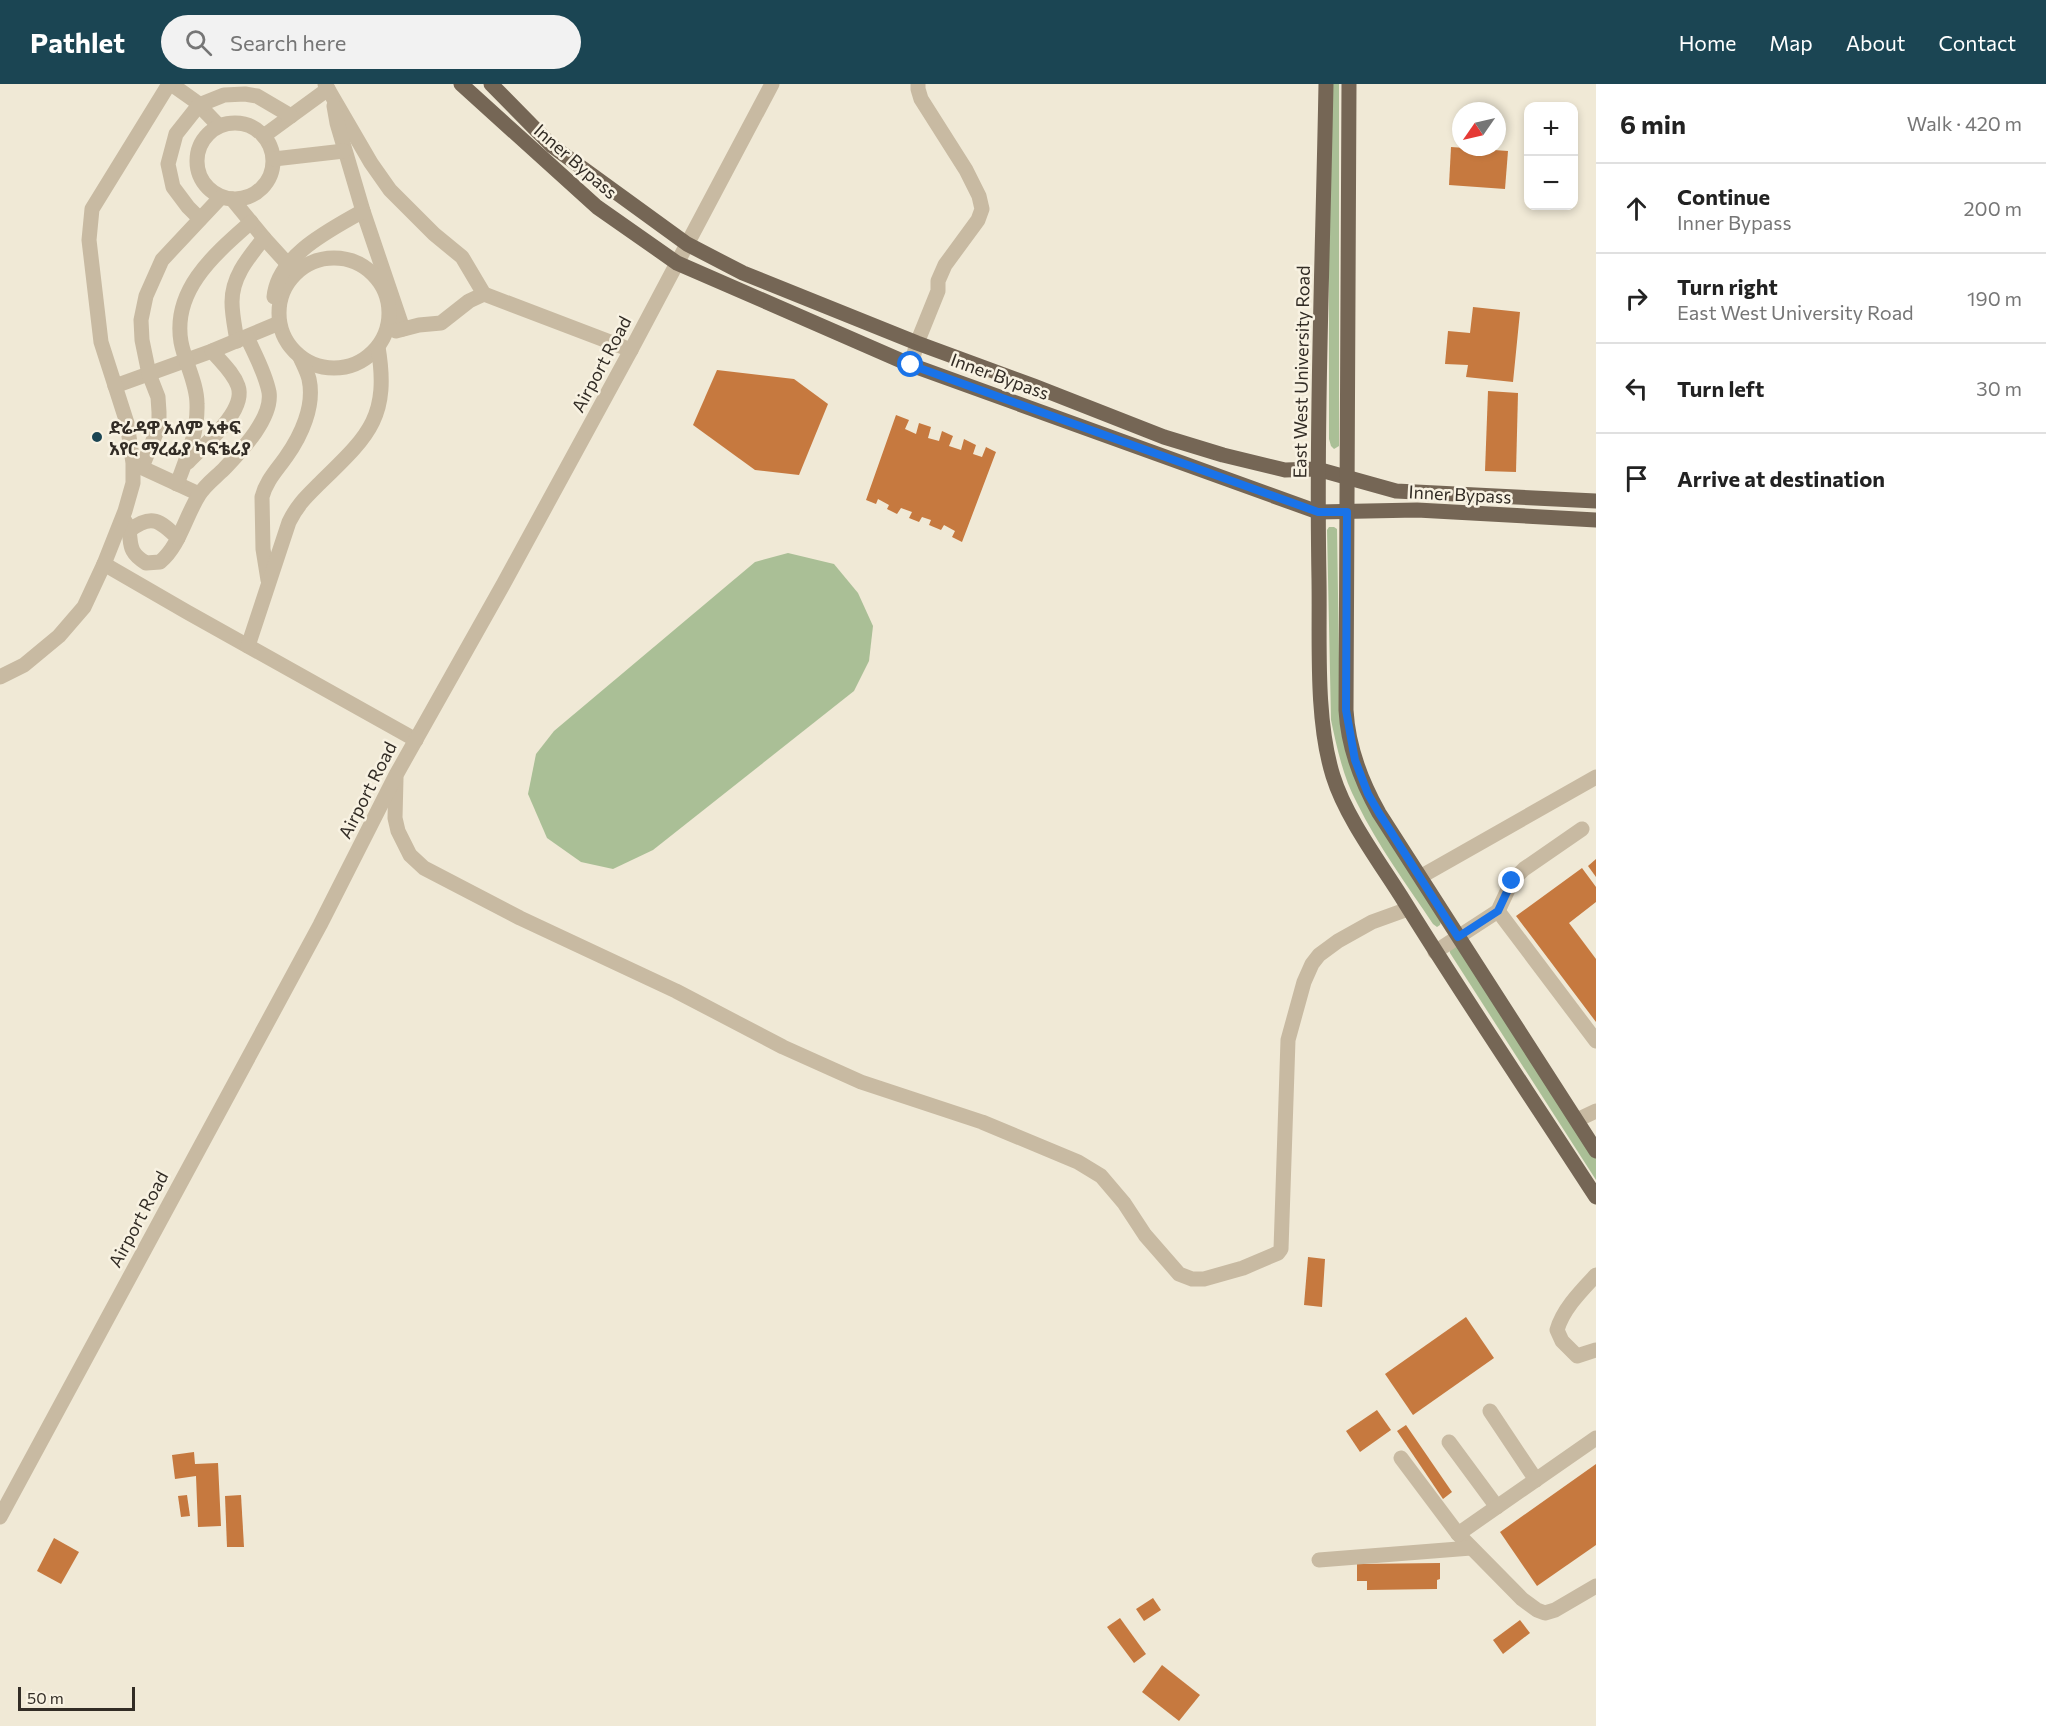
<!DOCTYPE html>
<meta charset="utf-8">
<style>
:root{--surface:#fff;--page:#f2f2f2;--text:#222;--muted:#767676;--line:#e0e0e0;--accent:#1b4553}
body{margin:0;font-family:Commissioner,"Noto Sans Ethiopic",sans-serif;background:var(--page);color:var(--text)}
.controls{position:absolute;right:18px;top:18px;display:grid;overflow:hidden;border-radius:12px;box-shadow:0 3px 9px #0003}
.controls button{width:54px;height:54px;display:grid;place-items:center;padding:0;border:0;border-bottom:2px solid var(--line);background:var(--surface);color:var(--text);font:30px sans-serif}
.compass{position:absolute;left:1452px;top:18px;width:54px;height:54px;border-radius:50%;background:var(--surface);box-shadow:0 3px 9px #0003;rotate:236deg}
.scale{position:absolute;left:18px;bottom:15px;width:117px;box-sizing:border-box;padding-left:6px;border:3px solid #322c25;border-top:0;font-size:16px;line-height:21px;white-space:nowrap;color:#322c25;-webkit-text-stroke:4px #f8f2e2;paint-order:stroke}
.stop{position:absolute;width:18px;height:18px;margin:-14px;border:4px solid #1a73e8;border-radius:50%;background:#fff}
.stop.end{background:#1a73e8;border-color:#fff;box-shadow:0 2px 6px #0008}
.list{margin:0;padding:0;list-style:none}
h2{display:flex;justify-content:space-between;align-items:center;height:78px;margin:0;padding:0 24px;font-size:26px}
h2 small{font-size:20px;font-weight:400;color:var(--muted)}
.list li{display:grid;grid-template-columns:39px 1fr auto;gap:18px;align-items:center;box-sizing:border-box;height:90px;padding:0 24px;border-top:2px solid var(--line)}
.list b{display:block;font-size:22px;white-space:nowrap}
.list p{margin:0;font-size:20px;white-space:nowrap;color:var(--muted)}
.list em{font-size:20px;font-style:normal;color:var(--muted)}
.icon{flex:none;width:33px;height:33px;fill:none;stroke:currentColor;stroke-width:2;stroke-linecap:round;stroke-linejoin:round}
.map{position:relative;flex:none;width:1596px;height:1642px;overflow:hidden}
header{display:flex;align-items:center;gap:36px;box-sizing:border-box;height:84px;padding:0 30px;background:var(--accent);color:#fff}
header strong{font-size:28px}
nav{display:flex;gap:33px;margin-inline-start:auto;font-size:21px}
.search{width:420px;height:54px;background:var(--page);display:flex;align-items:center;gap:15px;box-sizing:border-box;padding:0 21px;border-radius:33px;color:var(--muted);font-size:22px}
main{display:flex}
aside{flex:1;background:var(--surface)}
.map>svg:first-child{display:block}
.green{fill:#aabf96}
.building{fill:#c6793f}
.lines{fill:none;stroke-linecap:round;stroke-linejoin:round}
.minor{stroke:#c8baa2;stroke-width:15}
.major{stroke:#756655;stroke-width:15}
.route{stroke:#1a73e8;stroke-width:8}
.poi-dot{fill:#1b4553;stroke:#f8f2e2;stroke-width:2}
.labels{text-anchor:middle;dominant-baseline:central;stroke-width:5;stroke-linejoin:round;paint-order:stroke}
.street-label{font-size:18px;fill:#322c25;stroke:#f8f2e2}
.poi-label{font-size:18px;font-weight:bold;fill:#322c25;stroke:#f8f2e2;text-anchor:start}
</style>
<header>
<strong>Pathlet</strong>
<div class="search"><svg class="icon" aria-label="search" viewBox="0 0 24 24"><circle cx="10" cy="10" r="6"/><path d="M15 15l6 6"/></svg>Search here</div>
<nav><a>Home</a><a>Map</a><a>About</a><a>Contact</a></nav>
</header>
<main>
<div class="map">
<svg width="1596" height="1642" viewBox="0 0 1596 1642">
<rect width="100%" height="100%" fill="#f0e9d6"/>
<!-- green -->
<g class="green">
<path d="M1329,0H1339V362L1334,365L1331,362L1329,355Z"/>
<path d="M1329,443H1334L1337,445L1339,575L1344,653L1441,837L1440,841L1437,843L1433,840C1407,801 1378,762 1357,719C1343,693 1337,664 1331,636L1327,446Z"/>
<path d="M788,469L834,480L858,509L873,542L869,577L854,607L653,766L613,785L581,778L547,754L528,710L536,670L554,647L755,478Z"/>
<path d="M1458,862L1596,1074V1096L1450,869L1449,864Z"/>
</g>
<!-- building -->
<g class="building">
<path d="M1451,63L1508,67L1505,105L1449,101Z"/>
<path d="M1473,223L1520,228L1513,298L1466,293L1468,281L1445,280L1448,247L1470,249Z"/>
<path d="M717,286L794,295L828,320L799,391L755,386L693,341Z"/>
<path d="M1488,307L1518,309L1516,388L1485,387Z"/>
<path d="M896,331L909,336L905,345L916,350L919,339L931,343L928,354L939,357L942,347L953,352L949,362L961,366L964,355L976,361L973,370L982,373L986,363L996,368L962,458L952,453L955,447L944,441L941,446L929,441L931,436L922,433L919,438L909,434L912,428L901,424L897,430L887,425L889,421L878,415L876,420L866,416Z"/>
<path d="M1596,775V793L1588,782Z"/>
<path d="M1582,784L1596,803V818L1569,839L1596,875V938L1516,832Z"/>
<path d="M1308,1173L1325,1175L1322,1223L1304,1221Z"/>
<path d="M1466,1233L1494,1274L1413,1331L1385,1290Z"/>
<path d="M1377,1326L1391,1346L1360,1368L1346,1347Z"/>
<path d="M1406,1341L1452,1408L1443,1415L1397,1347Z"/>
<path d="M194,1368L195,1380L218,1379L221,1442L198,1443L196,1392L175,1395L172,1371Z"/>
<path d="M1596,1380V1461L1537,1502L1500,1448Z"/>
<path d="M187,1411L190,1432L181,1433L178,1412Z"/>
<path d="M241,1411L244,1463H227L225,1412Z"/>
<path d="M54,1454L79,1468L61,1500L37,1487Z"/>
<path d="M1440,1479V1495L1437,1496V1505L1367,1506V1497H1357V1480Z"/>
<path d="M1153,1514L1161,1526L1144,1537L1136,1525Z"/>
<path d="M1120,1534L1146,1570L1134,1579L1107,1543Z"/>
<path d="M1520,1536L1530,1549L1503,1570L1493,1556Z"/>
<path d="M1162,1581L1200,1611L1179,1637L1142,1608Z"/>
</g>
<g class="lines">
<!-- minor -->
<g class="minor">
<path d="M171,0L195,17L219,42"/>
<path d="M325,0L371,79L390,106L434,150L462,173L484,210L631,266"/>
<path d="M334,22L337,39L363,127L403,245"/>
<circle cx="235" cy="77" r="38"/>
<path d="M265,51L328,5"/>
<path d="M274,75L344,67"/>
<path d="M232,115L264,154L294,187"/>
<path d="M200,135L188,123L173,103L168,80L176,50L199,21L224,11L245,10L257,12L291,32"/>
<circle cx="334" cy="229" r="55"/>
<path d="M274,213C278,171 330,146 363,127"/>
<path d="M396,247L419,241L441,239L469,217L484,210"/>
<path d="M237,257C235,244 232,231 232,218C232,192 249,173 264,154"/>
<path d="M911,281L917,259L938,207V197L945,181L978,136L982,125L979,112L966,86L921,15L918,5V0"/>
<path d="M115,302L212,267L279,239"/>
<path d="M188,378C204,361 247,327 238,302C233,288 221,278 212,267"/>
<path d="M134,380L199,410"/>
<path d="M142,383L159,342V328L158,313L149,290L142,256L141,236L146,212L162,176L221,113"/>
<path d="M177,400C187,373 198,349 197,320C197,299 185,279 181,258C172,205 216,169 251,138"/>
<path d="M123,434C137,453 121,464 146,479L160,478C180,461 185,433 199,411C205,401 216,393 224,385C241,367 273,334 269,308C265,288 255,271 247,253"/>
<path d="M130,446C152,429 160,437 178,454"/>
<path d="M104,480L187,528L416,656"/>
<path d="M268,496L263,465L262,413C266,397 277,386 286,373C301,352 315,322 309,295C307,287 303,280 300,273"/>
<path d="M248,562L289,438C298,420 306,413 320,399C368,352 390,334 378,263"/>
<path d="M0,593L24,581L59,552L84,523L104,480L125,427L133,399V379L127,339L101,258L89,156L92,125L169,0"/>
<path d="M396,694L395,734L398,747L410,771L424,784L520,834L676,907L783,963L861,998L982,1038L1078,1078L1101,1092L1124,1119L1145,1151L1179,1190L1192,1195H1204L1243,1184L1278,1169L1281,1165L1288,956L1304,898L1312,880L1319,871L1338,857L1372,838L1408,825"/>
<path d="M1420,793L1596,693"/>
<path d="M1498,827L1596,957"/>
<path d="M1435,868L1498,827L1512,797L1524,785L1582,745"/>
<path d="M1577,1036L1596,1027"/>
<path d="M1596,1191C1581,1207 1563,1225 1557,1246L1562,1257L1577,1272L1596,1266"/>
<path d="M1490,1327L1536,1396"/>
<path d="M1449,1358L1497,1423"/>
<path d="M1401,1374L1458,1450L1522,1515L1537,1526L1545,1529L1555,1526L1596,1502"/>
<path d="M0,1433L320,841L396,691L504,499L631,266L772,0"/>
<path d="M1458,1450L1596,1354"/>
<path d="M1319,1476L1471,1464"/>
</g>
<!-- major -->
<g class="major">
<path d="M461,0L597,123L677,179L911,281L1318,428L1417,426L1596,436"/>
<path d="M491,0L552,62L687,160L743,189L917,259L1034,302L1164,353L1223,371L1285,386L1317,385L1396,407L1596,417"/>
<path d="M1326,0C1323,165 1316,331 1319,496C1320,558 1315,634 1333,692C1346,734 1381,780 1404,817C1466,917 1532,1014 1596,1113"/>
<path d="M1349,0L1346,626C1348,663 1361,697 1379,729L1596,1067"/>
</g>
</g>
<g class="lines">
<!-- route -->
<path class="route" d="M911,281L1318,428H1347L1346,626L1355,676L1368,710L1379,729L1458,853L1498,827L1512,797"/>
</g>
<!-- markers -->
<circle class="poi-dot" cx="97" cy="353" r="6"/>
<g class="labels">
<!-- street labels -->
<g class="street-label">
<text transform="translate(576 77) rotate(41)">Inner Bypass</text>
<text transform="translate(601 280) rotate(-62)">Airport Road</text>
<text transform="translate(1301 288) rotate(-89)">East West University Road</text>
<text transform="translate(1000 292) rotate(20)">Inner Bypass</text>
<text transform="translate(1460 410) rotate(3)">Inner Bypass</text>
<text transform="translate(367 706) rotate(-63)">Airport Road</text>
<text transform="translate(138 1135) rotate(-62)">Airport Road</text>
</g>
<!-- poi labels -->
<g class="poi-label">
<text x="109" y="343">ድሬዳዋ አለም አቀፍ<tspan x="109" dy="21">አየር ማረፊያ ካፍቴሪያ</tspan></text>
</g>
</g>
</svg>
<div class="controls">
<button>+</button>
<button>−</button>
</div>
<svg class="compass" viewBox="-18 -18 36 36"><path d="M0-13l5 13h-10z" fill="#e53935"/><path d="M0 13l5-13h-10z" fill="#767676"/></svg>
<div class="scale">50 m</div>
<div class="stop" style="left:911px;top:281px"></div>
<div class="stop end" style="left:1512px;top:797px"></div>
</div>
<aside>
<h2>6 min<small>Walk · 420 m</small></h2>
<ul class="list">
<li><svg class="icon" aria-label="ahead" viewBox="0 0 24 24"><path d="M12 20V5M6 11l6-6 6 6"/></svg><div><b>Continue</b><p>Inner Bypass</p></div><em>200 m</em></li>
<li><svg class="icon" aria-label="right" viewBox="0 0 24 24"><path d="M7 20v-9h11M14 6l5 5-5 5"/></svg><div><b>Turn right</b><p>East West University Road</p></div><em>190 m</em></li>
<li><svg class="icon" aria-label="left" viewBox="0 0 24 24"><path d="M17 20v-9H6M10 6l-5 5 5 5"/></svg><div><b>Turn left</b></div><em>30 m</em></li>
<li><svg class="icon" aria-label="arrive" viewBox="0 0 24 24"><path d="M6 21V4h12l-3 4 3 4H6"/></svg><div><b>Arrive at destination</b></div></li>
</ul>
</aside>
</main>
